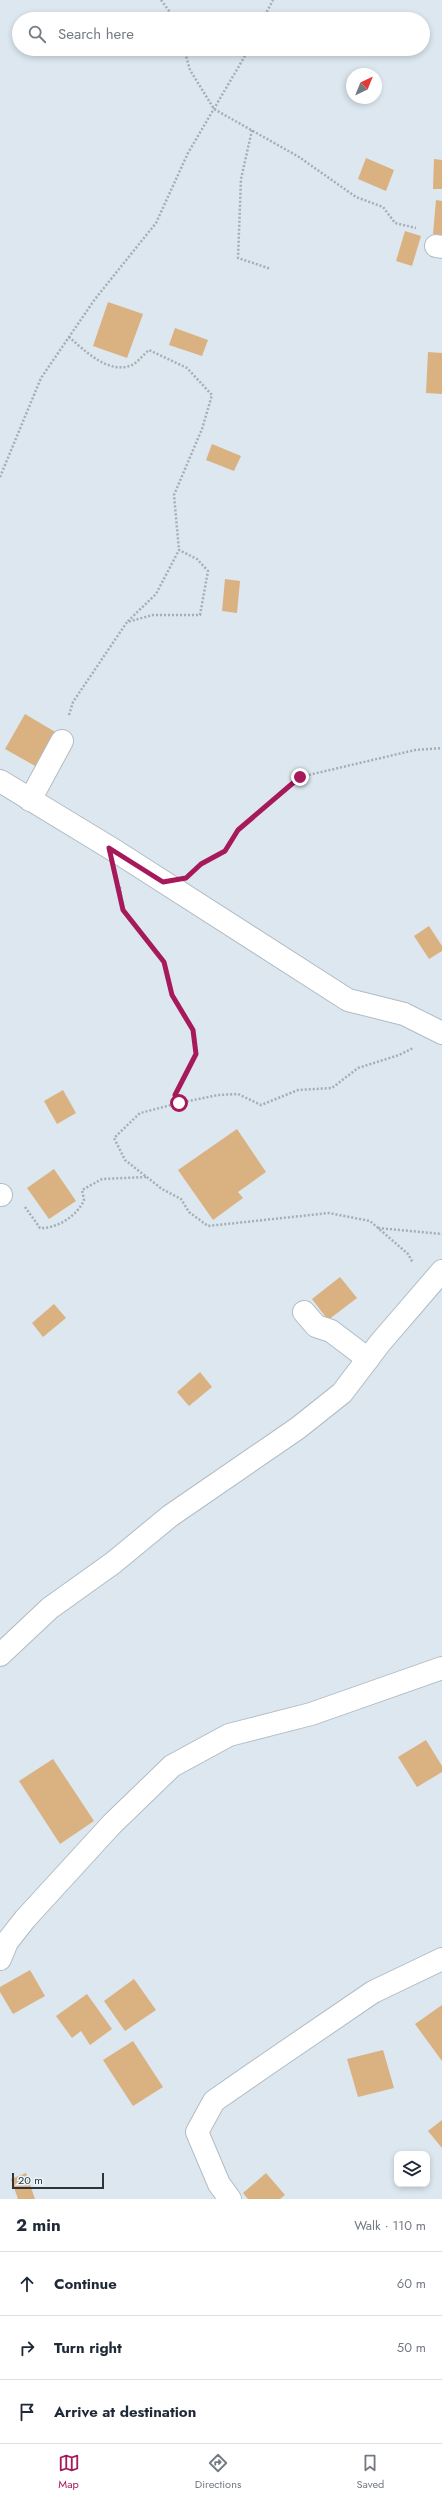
<!DOCTYPE html>
<meta charset="utf-8">
<style>
:root{--surface:#fff;--page:#f2f2f3;--text:#1f2937;--muted:#747a83;--line:#e0e1e3;--accent:#a6195b}
body{margin:0;font-family:Jost,sans-serif;background:var(--page);color:var(--text)}
.controls{position:absolute;right:12px;bottom:12px;display:grid;overflow:hidden;border-radius:8px;box-shadow:0 2px 6px #0003}
.controls button{width:36px;height:36px;display:grid;place-items:center;padding:0;border:0;border-bottom:1px solid var(--line);background:var(--surface);color:var(--text);font:20px sans-serif}
.compass{position:absolute;left:346px;top:68px;width:36px;height:36px;border-radius:50%;background:var(--surface);box-shadow:0 2px 6px #0003;rotate:43deg}
.scale{position:absolute;left:12px;bottom:10px;width:92px;box-sizing:border-box;padding-left:4px;border:2px solid #303438;border-top:0;font-size:11px;line-height:14px;white-space:nowrap;color:#303438;-webkit-text-stroke:3px #e9f4fd;paint-order:stroke}
.stop{position:absolute;width:12px;height:12px;margin:-9px;border:3px solid #a6195b;border-radius:50%;background:#fff}
.stop.end{background:#a6195b;border-color:#fff;box-shadow:0 1px 4px #0008}
.list{margin:0;padding:0;list-style:none}
h2{display:flex;justify-content:space-between;align-items:center;height:52px;margin:0;padding:0 16px;font-size:17px}
h2 small{font-size:13px;font-weight:400;color:var(--muted)}
.list li{display:grid;grid-template-columns:26px 1fr auto;gap:12px;align-items:center;box-sizing:border-box;height:64px;padding:0 16px;border-top:1px solid var(--line)}
.list b{display:block;font-size:15px;white-space:nowrap}
.list em{font-size:13px;font-style:normal;color:var(--muted)}
.icon{flex:none;width:22px;height:22px;fill:none;stroke:currentColor;stroke-width:2;stroke-linecap:round;stroke-linejoin:round}
.map{position:relative;flex:none;width:442px;height:2199px;overflow:hidden}
.search{position:absolute;background:var(--surface);box-shadow:0 2px 6px #0003;left:12px;right:12px;top:12px;height:44px;display:flex;align-items:center;gap:10px;box-sizing:border-box;padding:0 14px;border-radius:22px;color:var(--muted);font-size:15px}
.sheet{height:244px;background:var(--surface)}
nav{display:flex;justify-content:space-around;align-items:center;box-sizing:border-box;height:56px;border-top:1px solid var(--line);background:var(--surface);font-size:11px;color:var(--muted)}
nav a{display:grid;justify-items:center;gap:2px}
nav .on{color:var(--accent)}
.map>svg:first-child{display:block}
.building{fill:#dab180}
.lines{fill:none;stroke-linecap:round;stroke-linejoin:round}
.minor-casing{stroke:#b1bcc4;stroke-width:24}
.path{stroke:#a5aeb5;stroke-width:2.5;stroke-dasharray:2 2;stroke-linecap:butt}
.minor{stroke:#fff;stroke-width:22}
.route{stroke:#a6195b;stroke-width:5}
</style>
<div class="map">
<svg width="442" height="2199" viewBox="0 0 442 2199">
<rect width="100%" height="100%" fill="#dce7ef"/>
<!-- building -->
<g class="building">
<path d="M366,158L394,170L386,191L358,179Z"/>
<path d="M434,159L442,160V189H433Z"/>
<path d="M436,200L442,201V235L433,234Z"/>
<path d="M405,231L421,236L412,266L396,261Z"/>
<path d="M108,302L143,314L127,358L93,346Z"/>
<path d="M175,328L208,340L202,356L169,345Z"/>
<path d="M428,352L442,353V394L426,393Z"/>
<path d="M212,444L241,456L234,471L206,460Z"/>
<path d="M225,579L240,581L237,613L222,611Z"/>
<path d="M25,714L57,733L37,767L5,749Z"/>
<path d="M429,926L442,946V951L429,959L414,936Z"/>
<path d="M63,1090L76,1113L57,1124L44,1101Z"/>
<path d="M237,1129L266,1172L238,1192L243,1198L213,1220L178,1170Z"/>
<path d="M54,1169L76,1201L49,1219L27,1188Z"/>
<path d="M340,1277L357,1298L328,1320L312,1299Z"/>
<path d="M54,1304L66,1318L43,1337L32,1323Z"/>
<path d="M200,1372L212,1387L189,1406L177,1392Z"/>
<path d="M426,1740L442,1766V1772L417,1787L398,1757Z"/>
<path d="M53,1759L94,1821L60,1844L19,1781Z"/>
<path d="M30,1970L45,1996L13,2014L0,1992V1987Z"/>
<path d="M134,1979L156,2010L125,2031L104,2001Z"/>
<path d="M87,1994L112,2029L90,2045L81,2031L72,2038L56,2016Z"/>
<path d="M442,2005V2061L415,2024Z"/>
<path d="M133,2041L163,2087L133,2106L103,2060Z"/>
<path d="M383,2050L394,2088L358,2097L347,2059Z"/>
<path d="M442,2120V2148L428,2131Z"/>
<path d="M26,2173L35,2199H18L11,2179Z"/>
<path d="M266,2173L285,2195L280,2199H248L243,2193Z"/>
</g>
<g class="lines">
<!-- minor casing -->
<g class="minor-casing">
<g id="minor">
<path d="M436,246L442,247"/>
<path d="M0,781L117,852L348,1000L404,1014L442,1033"/>
<path d="M30,800L62,741"/>
<path d="M0,1195H1"/>
<path d="M304,1312L316,1326L331,1331L368,1359"/>
<path d="M0,1655L50,1608L113,1563L170,1516L298,1428L342,1393L380,1343L442,1271"/>
<path d="M0,1959L7,1942L25,1919L112,1824L172,1766L229,1735L311,1714L442,1668"/>
<path d="M230,2199L219,2184L197,2132L214,2101L266,2065L373,1992L442,1959"/>
</g>
</g>
<!-- path -->
<g class="path">
<path d="M161,0L175,19"/>
<path d="M263,19L273,0"/>
<path d="M184,49L190,70L214,109L299,157L356,197L383,207L395,223L416,228"/>
<path d="M252,130L241,179L238,258L271,269"/>
<path d="M69,337C85,351 109,375 132,365C138,362 144,354 149,350L187,368L212,395L202,429L174,495L179,550"/>
<path d="M0,477L41,378L95,299L156,223L188,153L249,49"/>
<path d="M69,715L73,702L127,622L153,615H200L208,571L197,559L179,550L156,594L127,622"/>
<path d="M194,870L225,851L238,829L300,777L415,750L442,748"/>
<path d="M120,887L123,910L164,962L172,995L193,1030L196,1054L175,1095L179,1103L140,1113L114,1138L125,1160L162,1189L181,1199L189,1212L208,1226L329,1213L370,1221L408,1254L413,1263"/>
<path d="M179,1103L218,1095L238,1094L261,1105L298,1090L332,1088L358,1068L399,1055L413,1048"/>
<path d="M25,1207L40,1228C57,1229 78,1215 84,1200L82,1190L102,1179L146,1177"/>
<path d="M378,1228L442,1234"/>
</g>
<!-- minor -->
<use href="#minor" class="minor"/>
</g>
<g class="lines">
<!-- route -->
<path class="route" d="M179,1103L175,1095L196,1054L193,1030L172,995L164,962L123,910L109,848L163,882L186,878L201,864L225,851L238,830L300,777"/>
</g>
</svg>
<div class="controls">
<button><svg class="icon" aria-label="layers" viewBox="0 0 24 24"><path d="M12 4l9 5-9 5-9-5zM3 14l9 5 9-5"/></svg></button>
</div>
<svg class="compass" viewBox="-18 -18 36 36"><path d="M0-13l5 13h-10z" fill="#e53935"/><path d="M0 13l5-13h-10z" fill="#747a83"/></svg>
<div class="scale">20 m</div>
<div class="stop" style="left:179px;top:1103px"></div>
<div class="stop end" style="left:300px;top:777px"></div>
<div class="search"><svg class="icon" aria-label="search" viewBox="0 0 24 24"><circle cx="10" cy="10" r="6"/><path d="M15 15l6 6"/></svg>Search here</div>
</div>
<section class="sheet">
<h2>2 min<small>Walk · 110 m</small></h2>
<ul class="list">
<li><svg class="icon" aria-label="ahead" viewBox="0 0 24 24"><path d="M12 20V5M6 11l6-6 6 6"/></svg><div><b>Continue</b></div><em>60 m</em></li>
<li><svg class="icon" aria-label="right" viewBox="0 0 24 24"><path d="M7 20v-9h11M14 6l5 5-5 5"/></svg><div><b>Turn right</b></div><em>50 m</em></li>
<li><svg class="icon" aria-label="arrive" viewBox="0 0 24 24"><path d="M6 21V4h12l-3 4 3 4H6"/></svg><div><b>Arrive at destination</b></div></li>
</ul>
</section>
<nav>
<a class="on"><svg class="icon" aria-label="map" viewBox="0 0 24 24"><path d="M3 6l6-2 6 2 6-2v14l-6 2-6-2-6 2zM9 4v14M15 6v14"/></svg>Map</a>
<a><svg class="icon" aria-label="directions" viewBox="0 0 24 24"><path d="M12 3l9 9-9 9-9-9zM9 14v-3h6M13 9l2 2-2 2"/></svg>Directions</a>
<a><svg class="icon" aria-label="saved" viewBox="0 0 24 24"><path d="M7 4h10v16l-5-4-5 4z"/></svg>Saved</a>
</nav>
